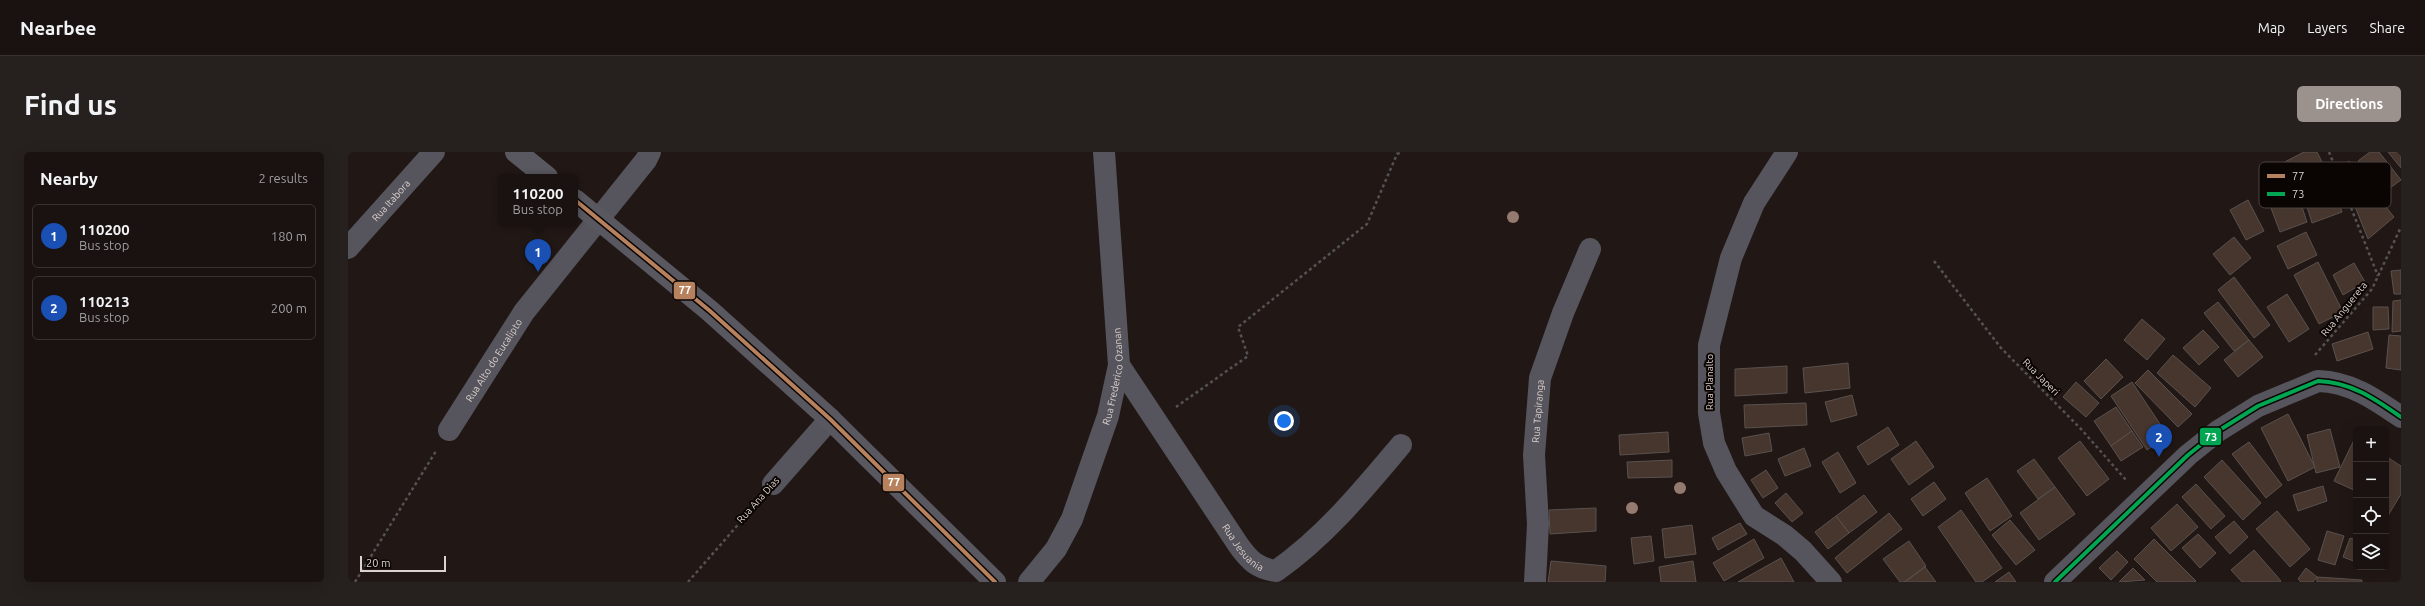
<!DOCTYPE html>
<meta charset="utf-8">
<style>
:root{--surface:#191210;--page:#26201e;--text:#f1f3f6;--muted:#9f9e9f;--line:#373230;--accent:#9b918d}
body{margin:0;font-family:Ubuntu,sans-serif;background:var(--page);color:var(--text)}
.controls{position:absolute;right:12px;bottom:12px;display:grid;overflow:hidden;border-radius:6px;box-shadow:0 4px 16px #0002}
.controls button{width:36px;height:36px;display:grid;place-items:center;padding:0;border:0;border-bottom:1px solid var(--line);background:var(--surface);color:var(--text);font:20px sans-serif}
.scale{position:absolute;left:12px;bottom:10px;width:86px;box-sizing:border-box;padding-left:4px;border:2px solid #ddd2cd;border-top:0;font-size:11px;line-height:14px;white-space:nowrap;color:#ddd2cd;-webkit-text-stroke:3px #0a0503;paint-order:stroke}
.you{position:absolute;left:936px;top:269px;width:14px;height:14px;margin:-10px;border:3px solid #fff;border-radius:50%;background:#1a73e8;box-shadow:0 0 0 6px #1a73e833}
.badge{display:grid;place-items:center;width:26px;height:26px;border-radius:50%;background:var(--accent);color:#fff;font-size:13px;font-weight:700}
.pin{position:absolute;translate:-50% -33px;filter:drop-shadow(0 1px 2px #0008)}
.pin::after{content:'';position:absolute;top:21px;width:14px;height:12px;background:inherit;clip-path:polygon(0 0,100% 0,50% 100%)}
.popup{position:absolute;left:150px;top:22px;width:80px;height:52px;box-sizing:border-box;display:grid;place-content:center;border-radius:6px;background:var(--surface);filter:drop-shadow(0 1px 3px #0005);font-size:13px;white-space:nowrap;color:var(--muted)}
.popup b{font-size:15px;color:var(--text)}
.popup::after{content:'';position:absolute;left:50%;top:100%;margin-left:-8px;border:8px solid transparent;border-top-color:var(--surface)}
.list{margin:0;padding:0;list-style:none}
h2{display:flex;justify-content:space-between;align-items:center;height:52px;margin:0;padding:0 16px;font-size:17px}
h2 small{font-size:13px;font-weight:400;color:var(--muted)}
.list li{display:grid;grid-template-columns:26px 1fr auto;gap:12px;align-items:center;box-sizing:border-box;height:64px;margin:0 8px 8px;padding:0 8px;border:1px solid var(--line);border-radius:6px}
.list b{display:block;font-size:15px;white-space:nowrap}
.list p{margin:0;font-size:13px;white-space:nowrap;color:var(--muted)}
.list em{font-size:13px;font-style:normal;color:var(--muted)}
.icon{flex:none;width:22px;height:22px;fill:none;stroke:currentColor;stroke-width:2;stroke-linecap:round;stroke-linejoin:round}
.map{position:relative;flex:none;width:2053px;height:430px;overflow:hidden;border-radius:6px}
header{display:flex;align-items:center;gap:24px;box-sizing:border-box;height:56px;padding:0 20px;background:var(--surface);border-bottom:1px solid var(--line)}
header strong{font-size:19px}
nav{display:flex;gap:22px;margin-inline-start:auto;font-size:14px}
.intro{display:flex;align-items:center;justify-content:space-between;box-sizing:border-box;height:96px;padding:0 24px}
h1{margin:0;font-size:28px}
.button{padding:10px 18px;border-radius:6px;background:var(--accent);color:#fff;font-size:14px;font-weight:700}
main{display:flex;gap:24px;padding:0 24px}
aside{flex:1;background:var(--surface);border-radius:6px;box-shadow:0 4px 16px #0002}
.map>svg:first-child{display:block}
.building{fill:#46362e;stroke:#5a514e}
.lines{fill:none;stroke-linecap:round;stroke-linejoin:round}
.path{stroke:#545255;stroke-width:2.5;stroke-dasharray:3 3;stroke-linecap:butt}
.pedestrian{stroke:#56545c;stroke-width:22}
.minor{stroke:#56545c;stroke-width:22}
.tertiary{stroke:#56545c;stroke-width:22}
.secondary{stroke:#595860;stroke-width:22}
.bus-1-casing{stroke:#0a0503;stroke-width:7}
.bus-2-casing{stroke:#0a0503;stroke-width:7}
.bus-1{stroke:#b6815c;stroke-width:4}
.bus-2{stroke:#00a651;stroke-width:4}
.tree{fill:#957a6f}
.labels{text-anchor:middle;dominant-baseline:central;stroke-width:4;stroke-linejoin:round;paint-order:stroke}
.street-label{font-size:10px;fill:#ddd2cd;stroke:#0a0503}
.key{fill:#0a0503;stroke:#494240;stroke-width:1}
.key-label{font-size:11px;fill:#ddd2cd}
.line-badge{stroke:#0a0503;stroke-width:1.5}
.badge-label{font-size:11px;text-anchor:middle;font-weight:bold;fill:#fff}
</style>
<header>
<strong>Nearbee</strong>
<nav><a>Map</a><a>Layers</a><a>Share</a></nav>
</header>
<div class="intro"><h1>Find us</h1><a class="button">Directions</a></div>
<main>
<aside>
<h2>Nearby<small>2 results</small></h2>
<ul class="list">
<li><span class="badge" style="background:#1a4fb4">1</span><div><b>110200</b><p>Bus stop</p></div><em>180 m</em></li>
<li><span class="badge" style="background:#1a4fb4">2</span><div><b>110213</b><p>Bus stop</p></div><em>200 m</em></li>
</ul>
</aside>
<div class="map">
<svg width="2053" height="430" viewBox="0 0 2053 430">
<rect width="100%" height="100%" fill="#211815"/>
<!-- building -->
<g class="building">
<path d="M1956,0H1969L1979,20L1941,39L1929,14Z"/>
<path d="M2022,0H2031L2053,28L2035,41L2010,9Z"/>
<path d="M2040,0H2053V16Z"/>
<path d="M2001,9L2046,65L2020,87L1992,17Z"/>
<path d="M1986,35L1994,60L1964,71L1956,45Z"/>
<path d="M1951,46L1959,70L1932,80L1923,56Z"/>
<path d="M1900,48L1916,79L1898,88L1882,58Z"/>
<path d="M1958,80L1969,103L1940,117L1929,94Z"/>
<path d="M1886,85L1903,106L1882,123L1865,102Z"/>
<path d="M1970,110L1995,160L1971,172L1946,123Z"/>
<path d="M2006,111L2017,130L1995,143L1985,123Z"/>
<path d="M2053,118V142H2046L2043,119Z"/>
<path d="M1886,125L1922,173L1906,186L1870,138Z"/>
<path d="M1939,142L1961,177L1941,190L1919,155Z"/>
<path d="M2053,148V179L2044,180L2045,149Z"/>
<path d="M1870,150L1901,188L1886,199L1856,161Z"/>
<path d="M2025,155H2040L2041,177L2025,178Z"/>
<path d="M1794,167L1817,187L1799,208L1776,188Z"/>
<path d="M1855,178L1871,195L1851,213L1835,196Z"/>
<path d="M2020,180L2025,197L1989,209L1984,192Z"/>
<path d="M2041,183L2053,184V218L2038,216Z"/>
<path d="M1901,188L1915,205L1890,225L1876,208Z"/>
<path d="M1825,203L1863,236L1847,255L1809,221Z"/>
<path d="M1758,207L1775,225L1753,247L1736,229Z"/>
<path d="M1500,211L1502,236L1457,241L1455,216Z"/>
<path d="M1439,214V241L1387,244V217Z"/>
<path d="M1800,218L1844,262L1830,275L1787,231Z"/>
<path d="M1728,230L1751,251L1738,265L1715,245Z"/>
<path d="M1784,230L1820,284L1799,298L1763,244Z"/>
<path d="M1504,243L1509,263L1483,270L1477,250Z"/>
<path d="M1458,251L1459,273L1397,276L1396,253Z"/>
<path d="M1768,255L1784,279L1763,294L1746,269Z"/>
<path d="M1940,262L1967,315L1940,329L1913,276Z"/>
<path d="M1540,275L1551,293L1520,313L1509,295Z"/>
<path d="M1982,277L1992,315L1968,321L1959,283Z"/>
<path d="M1784,279L1795,295L1773,309L1763,294Z"/>
<path d="M1320,280L1321,300L1272,303L1271,283Z"/>
<path d="M1421,281L1424,299L1397,304L1394,286Z"/>
<path d="M2008,284V339L1986,329Z"/>
<path d="M1568,289L1586,315L1561,333L1543,307Z"/>
<path d="M1732,289L1761,327L1739,344L1710,306Z"/>
<path d="M1901,290L1934,333L1918,346L1884,302Z"/>
<path d="M1456,296L1463,314L1437,324L1430,307Z"/>
<path d="M1490,300L1508,331L1492,341L1474,310Z"/>
<path d="M2039,305L2053,314V342L2038,367Z"/>
<path d="M1686,307L1707,335L1690,347L1669,319Z"/>
<path d="M1324,308V325L1280,326L1279,310Z"/>
<path d="M1874,308L1913,351L1895,368L1856,325Z"/>
<path d="M1418,318L1430,336L1415,346L1403,328Z"/>
<path d="M1639,326L1664,364L1642,379L1617,341Z"/>
<path d="M1586,330L1598,347L1575,364L1563,347Z"/>
<path d="M1848,332L1877,364L1863,377L1834,345Z"/>
<path d="M1975,334L1979,349L1950,359L1945,343Z"/>
<path d="M1707,335L1727,362L1691,388L1672,361Z"/>
<path d="M1438,341L1455,361L1444,370L1427,351Z"/>
<path d="M1516,343L1529,360L1501,381L1488,364Z"/>
<path d="M1829,352L1850,375L1823,399L1803,376Z"/>
<path d="M1248,356V379L1202,382L1201,358Z"/>
<path d="M1613,358L1654,416L1634,430H1628L1590,375Z"/>
<path d="M1929,359L1962,397L1942,415L1908,377Z"/>
<path d="M1541,361L1554,377L1499,421L1487,406Z"/>
<path d="M1488,364L1501,381L1480,397L1467,380Z"/>
<path d="M1662,368L1687,398L1668,413L1644,383Z"/>
<path d="M1886,369L1900,385L1882,402L1867,385Z"/>
<path d="M1392,371L1399,382L1370,398L1364,386Z"/>
<path d="M1344,373L1348,402L1317,406L1314,377Z"/>
<path d="M1979,379L1996,384L1987,413L1970,408Z"/>
<path d="M1850,382L1868,401L1852,416L1834,396Z"/>
<path d="M1303,384L1306,409L1286,412L1283,386Z"/>
<path d="M2002,386L2008,388V410L1995,405Z"/>
<path d="M1406,387L1416,406L1376,429L1365,411Z"/>
<path d="M1806,387L1848,429L1846,430H1809L1786,407Z"/>
<path d="M1561,389L1578,414L1556,430H1552L1535,407Z"/>
<path d="M1906,398L1933,429L1931,430H1894L1883,418Z"/>
<path d="M1769,399L1780,410L1763,428L1751,416Z"/>
<path d="M1433,406L1446,430H1390Z"/>
<path d="M1203,409L1258,414L1257,430H1200Z"/>
<path d="M1345,409L1348,430H1313L1311,415Z"/>
<path d="M1577,415L1588,430H1557Z"/>
<path d="M1785,416L1797,428L1771,430Z"/>
<path d="M1958,416L1969,425L1965,430H1953L1950,427Z"/>
<path d="M1661,420L1668,430H1647Z"/>
<path d="M1969,425L2014,428V430H1969Z"/>
</g>
<g class="lines">
<!-- path -->
<g class="path">
<path d="M1981,0L2030,124"/>
<path d="M1586,109L1653,196L1733,277L1778,328"/>
<path d="M1967,203L2024,137L2053,75"/>
<path d="M828,255L900,204L890,175L1019,72L1049,2L1054,0"/>
<path d="M7,430L88,299"/>
<path d="M340,430L409,351"/>
</g>
<!-- pedestrian -->
<path class="pedestrian" d="M425,332L482,267"/>
<!-- minor -->
<g class="minor">
<path d="M1439,0L1406,51L1383,106L1361,193V261L1366,291L1378,319L1406,364L1436,383L1455,399L1483,430"/>
<path id="s1" d="M0,96L86,0"/>
<path id="s2" d="M771,213L891,394C902,409 909,416 928,419C977,385 1015,338 1053,293"/>
<path id="s3" d="M101,278L176,160L298,8L302,0"/>
<path id="s4" d="M681,430L708,397L724,367L760,264L771,213L756,0"/>
<path id="s5" d="M1187,430L1190,372L1186,303L1192,226L1215,161L1242,97"/>
</g>
<!-- tertiary -->
<path class="tertiary" d="M1707,430L1840,303L1870,279L1910,254L1970,229C2003,230 2027,247 2053,265"/>
<!-- secondary -->
<g class="secondary">
<path d="M168,0L199,25"/>
<path d="M227,48L362,159L482,267L647,430"/>
</g>
<!-- bus-1 casing -->
<g class="bus-1-casing">
<path id="bus-1" d="M227,48L362,159L482,267L647,430"/>
</g>
<!-- bus-2 casing -->
<g class="bus-2-casing">
<path id="bus-2" d="M1707,430L1840,303L1870,279L1910,254L1970,229C2003,230 2027,247 2053,265"/>
</g>
<!-- bus-1 -->
<use href="#bus-1" class="bus-1"/>
<!-- bus-2 -->
<use href="#bus-2" class="bus-2"/>
</g>
<!-- trees -->
<g class="tree">
<circle cx="1165" cy="65" r="6"/>
<circle cx="1332" cy="336" r="6"/>
<circle cx="1284" cy="356" r="6"/>
</g>
<g class="labels">
<!-- street labels -->
<g class="street-label">
<text stroke="none"><textPath href="#s1" startOffset="64">Rua Itabora</textPath></text>
<text transform="translate(1996 157) rotate(-51)">Rua Anguereta</text>
<text stroke="none"><textPath href="#s3" startOffset="83">Rua Alto do Eucalipto</textPath></text>
<text stroke="none"><textPath href="#s4" startOffset="226">Rua Frederico Ozanan</textPath></text>
<text transform="translate(1693 225) rotate(45)">Rua Japeri</text>
<text transform="translate(1361 230) rotate(-90)">Rua Planalto</text>
<text stroke="none"><textPath href="#s5" startOffset="171">Rua Tapiranga</textPath></text>
<text transform="translate(410 348) rotate(-48)">Rua Ana Dias</text>
<text stroke="none"><textPath href="#s2" startOffset="221">Rua Jesuania</textPath></text>
</g>
</g>
<!-- legend -->
<rect x="1911" y="10" width="132" height="46" rx="6" class="key"/>
<rect x="1919" y="22" width="18" height="4" fill="#b6815c"/>
<rect x="1919" y="40" width="18" height="4" fill="#00a651"/>
<g class="key-label">
<text x="1944" y="28">77</text>
<text x="1944" y="46">73</text>
</g>
<g class="line-badge">
<rect x="325" y="129" width="23" height="19" rx="4" fill="#b6815c"/>
<rect x="1851" y="275" width="23" height="19" rx="4" fill="#00a651"/>
<rect x="534" y="321" width="23" height="19" rx="4" fill="#b6815c"/>
</g>
<g class="badge-label">
<text x="337" y="142">77</text>
<text x="1863" y="289">73</text>
<text x="546" y="334">77</text>
</g>
</svg>
<div class="controls">
<button>+</button>
<button>−</button>
<button><svg class="icon" aria-label="locate" viewBox="0 0 24 24"><circle cx="12" cy="12" r="6"/><path d="M12 2v4M12 18v4M2 12h4M18 12h4"/></svg></button>
<button><svg class="icon" aria-label="layers" viewBox="0 0 24 24"><path d="M12 4l9 5-9 5-9-5zM3 14l9 5 9-5"/></svg></button>
</div>
<div class="scale">20 m</div>
<div class="you"></div>
<div class="pin badge" style="left:190px;top:120px;background:#1a4fb4">1</div>
<div class="popup"><b>110200</b>Bus stop</div>
<div class="pin badge" style="left:1811px;top:305px;background:#1a4fb4">2</div>
</div>
</main>
